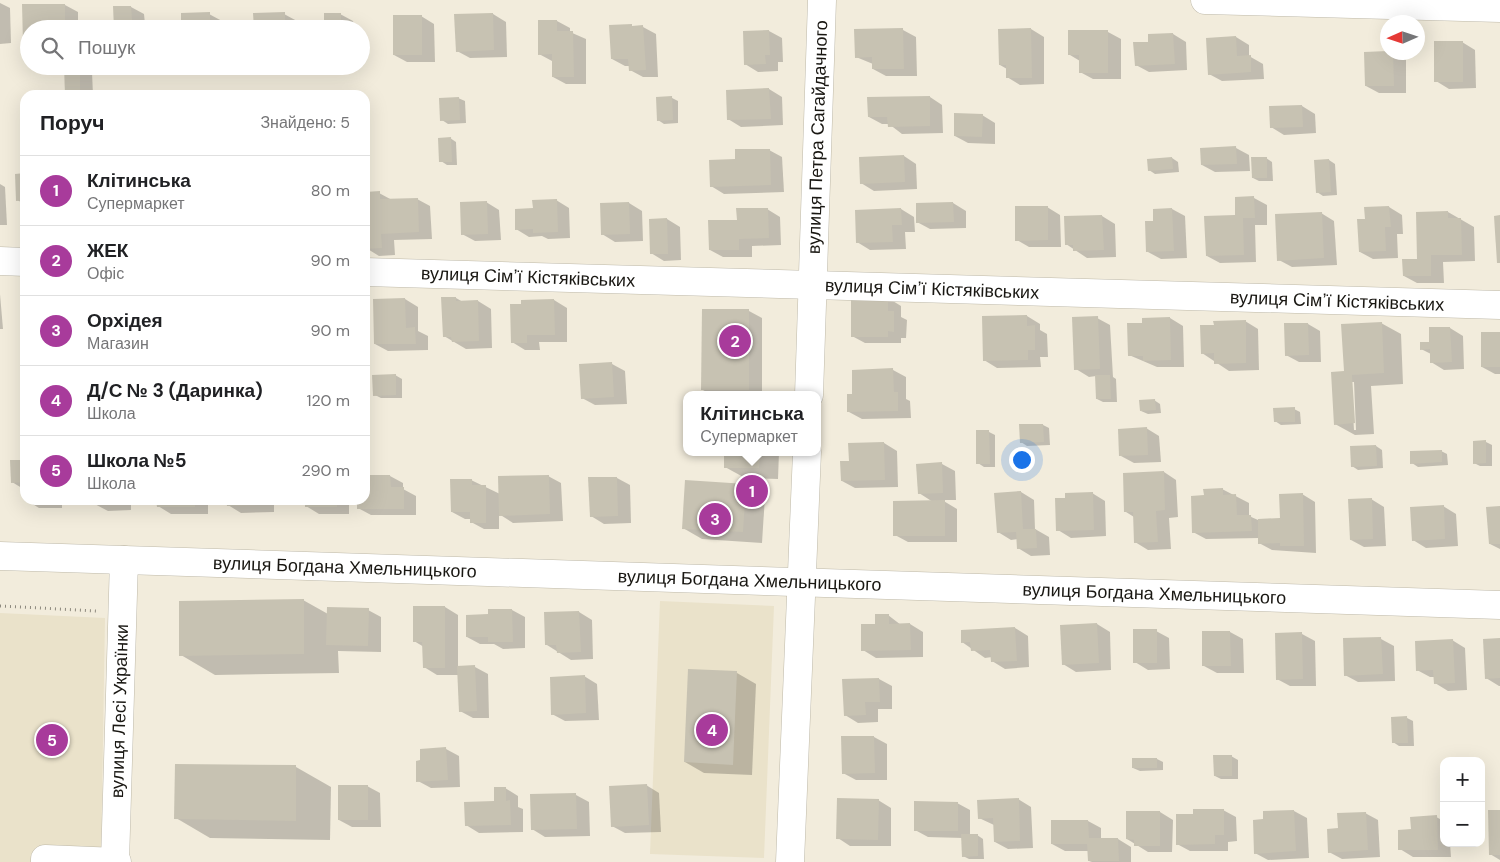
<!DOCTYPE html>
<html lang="uk">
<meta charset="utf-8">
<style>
:root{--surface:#fff;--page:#f6f6f6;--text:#202124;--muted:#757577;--line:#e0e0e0;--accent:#a83b9b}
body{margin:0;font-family:"DM Sans",sans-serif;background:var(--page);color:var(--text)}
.controls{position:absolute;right:15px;bottom:15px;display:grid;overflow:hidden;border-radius:10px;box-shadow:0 5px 20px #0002}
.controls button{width:45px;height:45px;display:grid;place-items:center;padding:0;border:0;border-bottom:1px solid var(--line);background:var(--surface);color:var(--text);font:25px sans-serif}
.compass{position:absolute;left:1380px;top:15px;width:45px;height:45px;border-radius:50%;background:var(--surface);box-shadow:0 5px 20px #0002;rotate:267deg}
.you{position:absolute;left:1021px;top:459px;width:18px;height:18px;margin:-12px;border:4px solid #fff;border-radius:50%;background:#1a73e8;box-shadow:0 0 0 8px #1a73e833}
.badge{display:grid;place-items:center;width:32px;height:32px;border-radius:50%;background:var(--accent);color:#fff;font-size:16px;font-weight:700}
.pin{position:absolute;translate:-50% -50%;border:2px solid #fff;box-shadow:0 1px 5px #0006}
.popup{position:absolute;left:683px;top:391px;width:138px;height:65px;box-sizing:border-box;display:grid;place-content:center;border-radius:10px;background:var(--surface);filter:drop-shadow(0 1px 4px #0005);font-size:16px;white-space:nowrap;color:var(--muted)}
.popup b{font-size:19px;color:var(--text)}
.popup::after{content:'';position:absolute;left:50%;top:100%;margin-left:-10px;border:10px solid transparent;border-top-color:var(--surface)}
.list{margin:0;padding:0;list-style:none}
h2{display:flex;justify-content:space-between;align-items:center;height:65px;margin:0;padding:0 20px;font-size:21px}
h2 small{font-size:16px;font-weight:400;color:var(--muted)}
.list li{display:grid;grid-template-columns:32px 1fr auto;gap:15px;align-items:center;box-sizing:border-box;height:70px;padding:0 20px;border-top:1px solid var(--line)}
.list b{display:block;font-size:19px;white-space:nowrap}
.list p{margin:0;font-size:16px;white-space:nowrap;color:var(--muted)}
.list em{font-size:16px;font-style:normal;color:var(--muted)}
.icon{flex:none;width:28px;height:28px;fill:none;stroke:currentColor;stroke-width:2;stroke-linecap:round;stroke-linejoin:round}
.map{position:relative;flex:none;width:1500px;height:862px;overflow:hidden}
.search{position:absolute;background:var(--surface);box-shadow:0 5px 20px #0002;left:20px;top:20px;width:350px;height:55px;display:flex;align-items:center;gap:12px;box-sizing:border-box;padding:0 18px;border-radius:28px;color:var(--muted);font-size:19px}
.panel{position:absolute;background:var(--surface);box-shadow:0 5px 20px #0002;left:20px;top:90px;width:350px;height:415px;border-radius:15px}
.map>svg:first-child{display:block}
.built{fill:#eae2ca}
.shadow{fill:#0003;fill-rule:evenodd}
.building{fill:#c7c2b2}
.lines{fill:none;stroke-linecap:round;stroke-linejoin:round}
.minor-casing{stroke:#beb9a9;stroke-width:29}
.path{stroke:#8c887d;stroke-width:3;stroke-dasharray:1 4;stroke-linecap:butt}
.minor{stroke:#fff;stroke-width:28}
.labels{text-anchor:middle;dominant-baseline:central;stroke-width:4;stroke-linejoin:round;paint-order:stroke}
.street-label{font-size:18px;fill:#191712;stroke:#fff}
</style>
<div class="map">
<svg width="1500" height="862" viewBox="0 0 1500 862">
<rect width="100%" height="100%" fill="#f2ecdc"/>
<!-- built -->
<g class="built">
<path d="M660,601L774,606L764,858L650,854Z"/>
<path d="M0,613L105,618L101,862H0Z"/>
</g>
<!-- shadow -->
<g class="shadow">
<path d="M0,3L10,8L11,43L0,44Z"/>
<path d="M24,5H65L78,12V29H29V45L24,42Z"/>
<path d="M131,7L144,14L145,24L153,29H115L114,8Z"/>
<path d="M209,14L222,21V29H182Z"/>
<path d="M284,14L297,21L298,29H255Z"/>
<path d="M340,14L353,21L354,25L360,29H317Z"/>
<path d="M493,14L506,22L507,57L470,58L457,51Z"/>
<path d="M421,16L434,24L435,62H407L394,55Z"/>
<path d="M557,21L570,28V32L586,39V84H566L553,77L552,61L539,54Z"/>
<path d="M643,27L656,34L658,77H643L630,70V66H625L612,59Z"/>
<path d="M1031,29L1044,37V84L1020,85L1007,77V69L1000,65Z"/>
<path d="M903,30L916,37L917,76H886L873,69V64L856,57Z"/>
<path d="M769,31L782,38L783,62H778V71L758,72L745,64L744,32Z"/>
<path d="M1108,32L1121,39V79H1093L1080,72V61L1070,55Z"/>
<path d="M1173,34L1186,42L1187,70L1149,72L1136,65L1150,43Z"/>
<path d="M1236,37L1249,45V56L1263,64L1264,79L1222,81L1209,74Z"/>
<path d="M1462,42L1475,50L1476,88L1449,89L1436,81Z"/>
<path d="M1393,52L1406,60V93H1379L1366,86Z"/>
<path d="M65,66H82L92,72L93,95H66Z"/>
<path d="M769,89L782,97L783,125L741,127L728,119Z"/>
<path d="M930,97L942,105L943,133L902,134L889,124H882L869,117Z"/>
<path d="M458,98L465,101L466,123L448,124L442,120Z"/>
<path d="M672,98L678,101V123L664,124L658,120Z"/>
<path d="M1302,106L1315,114L1316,133L1284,135L1271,127Z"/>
<path d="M982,115L995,123V144L968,143L955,136Z"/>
<path d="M450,138L456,142L457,165H447L441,161Z"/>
<path d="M1236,148L1249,155L1250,171L1215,172L1202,165V149Z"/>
<path d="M769,150L782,157L784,192L724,194L711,186L737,160Z"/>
<path d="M904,156L916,164L917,189L874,191L861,183Z"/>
<path d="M1172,158L1178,162L1179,172L1155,174L1149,170Z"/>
<path d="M1266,158L1272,162L1273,181H1259L1253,178Z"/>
<path d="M1329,160L1335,164L1337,195L1323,196L1317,192Z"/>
<path d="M25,175V204L17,200Z"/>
<path d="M0,184L5,187L7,225H0Z"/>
<path d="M365,193H379L392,200L417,199L430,206L432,239L394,240L395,255L379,256L366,248Z"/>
<path d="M1254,198L1267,205V225H1255L1256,262L1220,263L1207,256Z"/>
<path d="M556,200L569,208L570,238L548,239L542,236L529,237L516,229L534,209Z"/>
<path d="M486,202L499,210L501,240L475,241L462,234Z"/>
<path d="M629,203L642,211L643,241L615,242L602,234V204Z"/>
<path d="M953,203L966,211V228L930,229L917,222V204Z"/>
<path d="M1047,207L1060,215L1061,247H1029L1017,240Z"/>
<path d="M1389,207L1402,215L1403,234H1397L1398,258L1373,259L1360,252L1366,220V208Z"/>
<path d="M767,209L780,217L781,245L752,246V257H723L710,250L738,221Z"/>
<path d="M901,209L914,217L915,232H905L906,249L870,250L857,242Z"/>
<path d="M1172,209L1185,216L1187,258L1161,259L1148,252L1155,222Z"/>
<path d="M1448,212L1474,227L1475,261L1443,262L1444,283H1417L1404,276L1418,260Z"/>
<path d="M1321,213L1334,221L1337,265L1292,267L1279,260Z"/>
<path d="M1102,216L1115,224L1116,257L1087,258L1066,244L1065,217Z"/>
<path d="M667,219L680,227L681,260L664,261L651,253Z"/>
<path d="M0,294L3,329H0Z"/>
<path d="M456,298L463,302L478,301L491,309L492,348L466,349L444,336Z"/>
<path d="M888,298L901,306V317L907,320L906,338H901V343H865L852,336Z"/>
<path d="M405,299L418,307V331L428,336V350L388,351L375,344Z"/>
<path d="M554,300L567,308V342H539L540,350H525L512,342L522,305Z"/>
<path d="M749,311L762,318V395H711L703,390Z"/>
<path d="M1027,316L1040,324V330L1047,334L1048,357H1040L1041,367L997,368L984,360Z"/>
<path d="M1097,318L1110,325L1113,377L1116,379L1117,402H1103L1097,399L1096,376L1089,377L1076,369Z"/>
<path d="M1170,318L1183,326L1184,367H1157L1129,355Z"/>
<path d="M1245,321L1258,329L1259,370L1229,371L1202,353L1215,326Z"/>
<path d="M1381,323L1401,334L1403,384L1371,386L1374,434L1355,435L1335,424L1345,373ZM1351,382H1354L1356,430H1354Z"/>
<path d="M1308,324L1320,331L1321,362H1299L1286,355Z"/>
<path d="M1450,328L1463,336L1464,369L1444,370L1431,362V354L1421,349L1430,343V329Z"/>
<path d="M1500,333V374H1495L1482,367Z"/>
<path d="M612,364L625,371L627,404L595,405L582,398Z"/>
<path d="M893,370L906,377V399L910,401L911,418L862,419L849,412L854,395Z"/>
<path d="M395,375L402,379V398H381L375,395Z"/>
<path d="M1154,400L1160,404L1161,413L1148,414L1141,411Z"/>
<path d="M1294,409L1300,412L1301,424L1281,425L1275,421Z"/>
<path d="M1043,425L1049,428L1050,445L1027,446L1021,442Z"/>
<path d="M1146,428L1159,436L1161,462L1134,463L1121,456Z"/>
<path d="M989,432L995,435V467H984L978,463Z"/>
<path d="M1486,442L1492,445V466H1480L1474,463Z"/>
<path d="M884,443L897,451L898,487L855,488L842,481L850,462Z"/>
<path d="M1376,446L1382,450L1383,468L1358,470L1352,466L1351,448Z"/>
<path d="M1441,451L1447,454L1448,465L1418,467L1412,463Z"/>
<path d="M725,452H779L778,479L745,478L725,467Z"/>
<path d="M25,461V490L12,482Z"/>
<path d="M942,464L955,471L956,500H942L957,509V542H908L895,535L933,502L919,493Z"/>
<path d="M1164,472L1176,480L1178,517L1169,518L1171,549L1148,550L1135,542L1134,517L1126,512Z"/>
<path d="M365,476H390L403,483V489L416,496V515H371L358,508L359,500H365Z"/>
<path d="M548,476L561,483L563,521L513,523L499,514V529H484L471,522V519H465L452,512L471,480L500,494Z"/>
<path d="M617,478L630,485L631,523L604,524L591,516Z"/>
<path d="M745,485L765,496L762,543L702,539L683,528Z"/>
<path d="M1222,489L1249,503V516L1258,520L1281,519L1302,494L1315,502L1316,553L1272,550L1259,543V538L1206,539L1193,532L1205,496Z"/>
<path d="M1021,492L1034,500L1035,529L1049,537L1050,555L1031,556L1018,548V539L1011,540L998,532Z"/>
<path d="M1092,493L1105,501L1106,536L1071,538L1058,530L1067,499Z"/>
<path d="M1371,499L1384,507L1386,546L1364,547L1351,540Z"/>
<path d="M26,500H62V508H39Z"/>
<path d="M87,500H131V510L108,511Z"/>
<path d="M158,500H208V514H171L158,506Z"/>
<path d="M228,500H274V512L241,513L228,505Z"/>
<path d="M306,500H349V514H319L306,506Z"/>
<path d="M1443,506L1456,514L1458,546L1426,548L1413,540Z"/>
<path d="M1500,508V549L1490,544Z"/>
<path d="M303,600L328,614L368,610L381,617V652L338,651L339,673L215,675L181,655Z"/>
<path d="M445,607L458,615V667H475L488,674L489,718H473L460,711L459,675H437L424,667V647L414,641Z"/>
<path d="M512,610L525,617V648L503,649L494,644H480L467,637L489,615Z"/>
<path d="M579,612L592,620L593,659L571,660L547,645Z"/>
<path d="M888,615L901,625L910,624L923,632V657L876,658L863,650L876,625Z"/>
<path d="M1097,624L1110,632L1111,670L1076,672L1063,664Z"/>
<path d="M1015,628L1028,636L1029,667L1005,669L992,661V657L985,658L962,642Z"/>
<path d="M1156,631L1169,638L1170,669L1148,670L1135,662Z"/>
<path d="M1203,632H1230L1243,639L1244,673H1217L1204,666Z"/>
<path d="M1302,634L1315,641L1316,686H1290L1277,679Z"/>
<path d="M1381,639L1394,646L1395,681L1358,682L1345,675Z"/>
<path d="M1500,639V686H1499L1486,678Z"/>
<path d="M1452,640L1465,648L1467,690L1448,691L1435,683V677H1430L1417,670Z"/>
<path d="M689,670L737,673L756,684L752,775L704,773L685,762Z"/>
<path d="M584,676L597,684L599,720L565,721L552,714Z"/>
<path d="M879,679L892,686V709H878V722L858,723L845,715Z"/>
<path d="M1407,718L1413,721L1414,746H1399L1393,742Z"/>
<path d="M842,737H874L887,744V780H856L843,773Z"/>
<path d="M446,749L459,756L460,787L431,788L418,781L421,750Z"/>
<path d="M1231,756L1238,760V779H1221L1215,776Z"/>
<path d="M1157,759L1163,762V770L1140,771L1133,768Z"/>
<path d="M176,765L296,767L331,787L330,840L210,838L176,818Z"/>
<path d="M646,785L659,793L661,832L625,833L612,826Z"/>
<path d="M367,786L380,793L381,827H352L339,820Z"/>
<path d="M505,788L518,796V807L523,809V832L479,833L466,825L495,802Z"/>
<path d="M576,795L589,802L590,836L545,837L532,829Z"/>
<path d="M1018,799L1031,807L1033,848L1008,849L995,842L994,825L979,818Z"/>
<path d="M878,800L891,808V846H850L838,838Z"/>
<path d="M957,803L970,810V835H977L983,839L984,859H969L963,856V838L928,837L915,830Z"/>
<path d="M1223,810L1236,817L1237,841L1228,842V851H1190L1177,844L1195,816Z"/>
<path d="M1294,811L1307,818L1309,858L1268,860L1255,853L1264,821Z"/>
<path d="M1500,811V860L1490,854Z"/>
<path d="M1160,812L1173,820L1172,852H1148L1127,839Z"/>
<path d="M1365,813L1378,820L1380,857L1342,859L1329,852L1339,830Z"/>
<path d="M1436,817L1444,821V843H1450L1451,857H1413L1400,849L1412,830Z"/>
<path d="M1052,821H1088L1101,828V839H1118L1131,847V862H1092L1089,861V851H1065L1052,844Z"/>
</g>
<!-- building -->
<g class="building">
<path d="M22,4H65V29H29V43H23Z"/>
<path d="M113,6H131L132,20H140L141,29H114Z"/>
<path d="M210,12V29H181V13Z"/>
<path d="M285,12V29H254L253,13Z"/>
<path d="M324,13H341V20H347V29H316V21H324Z"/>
<path d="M493,13L494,50L456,52L454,14Z"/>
<rect x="393" y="15" width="29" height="40"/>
<path d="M538,20H557V31H573L574,77H552V54L538,55Z"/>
<path d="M632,24V26L643,25L646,70L629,71L628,59H611L609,25Z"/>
<path d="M903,28L904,69H872V57L855,58L854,29Z"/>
<path d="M1031,28L1032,78H1006V65H999L998,29Z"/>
<path d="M769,30L770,55H765L766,64L744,65L743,31Z"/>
<path d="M1068,30H1108V73H1079V55H1068Z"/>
<path d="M1173,33L1175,64L1135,66L1133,42H1148V34Z"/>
<path d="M1236,36L1237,56L1251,55V72L1208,75L1206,38Z"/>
<rect x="1434" y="41" width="29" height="41"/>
<path d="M1388,51L1393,52L1394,86H1365L1364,52Z"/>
<path d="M64,66H80V95H65Z"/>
<path d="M769,88L771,119L727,120L726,90Z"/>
<path d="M672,96L673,120L657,121L656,97Z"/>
<path d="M930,96V126L888,127L887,117H868L867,97Z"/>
<path d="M459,97L460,120L440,121L439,98Z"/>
<path d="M1302,105L1303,127L1270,128L1269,106Z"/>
<path d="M954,113L983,114L982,137L954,136Z"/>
<path d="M451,137L452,162H439L438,138Z"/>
<path d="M1236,146L1237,164L1201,165L1200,148Z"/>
<path d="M735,149H770L771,185L710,187L709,160L735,159Z"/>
<path d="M904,155L905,182L860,184L859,157Z"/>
<path d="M1172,157L1173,169L1148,171L1147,159Z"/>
<path d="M1251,157H1267V178H1252Z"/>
<path d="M1329,159L1331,192L1316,193L1314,160Z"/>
<path d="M25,173V200L16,201L15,174Z"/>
<path d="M380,191V199L418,198L419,232L381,234L382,248L365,249V192Z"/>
<path d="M1254,196L1255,218H1243L1244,255L1206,256L1204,216L1235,215V197Z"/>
<path d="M557,199L558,232L533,233V229L515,230V209L533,208L532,200Z"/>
<path d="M487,201L488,234L461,235L460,202Z"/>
<path d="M629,202L630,234L601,235L600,203Z"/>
<path d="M953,202L954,222L916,223V203Z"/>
<path d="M1015,206H1048V240L1015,241Z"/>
<path d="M1389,206L1391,227H1385L1386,251L1359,252L1357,219H1365L1364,207Z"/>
<path d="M736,208H768L769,238L739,239V250H709L708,220H737Z"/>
<path d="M901,208L902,225H892L893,242L856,243L855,210Z"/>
<path d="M1172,208L1174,251L1146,252L1145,221H1153V209Z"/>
<path d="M1448,211V218H1461L1462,255H1431V276H1403L1402,259H1417L1416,212Z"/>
<path d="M1322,212L1324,258L1277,261L1275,214Z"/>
<path d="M1102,215L1104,250L1073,251V245H1065L1064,216Z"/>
<path d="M1500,215V263H1497L1494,216Z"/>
<path d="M667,218L668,254H650L649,219Z"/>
<path d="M441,297H456V301L478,300L479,341L452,342L451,337H443Z"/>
<path d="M851,297H888V311H894V332L888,331V337H851Z"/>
<path d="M405,298L406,328L415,327L416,344H374L373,299Z"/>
<path d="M554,299L555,335H527V343H511L510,304H521V300Z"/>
<path d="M702,309H749V390H701Z"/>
<path d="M1027,315V326L1035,325V350H1028V360L983,361L982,316Z"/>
<path d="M1098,316L1100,369L1074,370L1072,317Z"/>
<path d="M1170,317L1171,360L1143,361V356H1128L1127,323H1142V318Z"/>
<path d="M1246,320V363L1214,364V353L1201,354L1200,325H1214L1213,321Z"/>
<path d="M1382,322L1384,373L1352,375L1355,423L1334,425L1331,372L1344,371L1341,324Z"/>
<path d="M1284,323H1308L1309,355L1285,356Z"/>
<path d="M1429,327H1450L1452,362L1430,363V349L1420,350V342H1429Z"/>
<rect x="1481" y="332" width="19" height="35"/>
<path d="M612,362L614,397L581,399L579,364Z"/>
<path d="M893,368L894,392H898V411L847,412V394H852V370Z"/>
<path d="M396,374V395L373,396L372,375Z"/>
<path d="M1095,375H1110L1111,399H1096Z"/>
<path d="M1155,399L1156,410L1140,411L1139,400Z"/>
<path d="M1295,407V422H1274L1273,408Z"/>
<path d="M1019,424H1043L1044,442L1020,443Z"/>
<path d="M1147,427L1148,455L1119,456L1118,429Z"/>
<path d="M976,430H989L990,464H976Z"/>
<path d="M1486,440V463L1473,464V441Z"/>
<path d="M884,442L885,480L841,481L840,461H849L848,443Z"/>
<path d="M1376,445L1377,466L1351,467L1350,446Z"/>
<path d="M1442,450V462L1410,464V451Z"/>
<path d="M724,452H760L759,468H724Z"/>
<path d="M10,460H25V482L11,483Z"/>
<path d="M942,462L943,493L918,494L916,464Z"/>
<path d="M1164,471L1165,510L1156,511L1158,542L1134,543L1133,512H1124L1123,473Z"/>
<path d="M365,475H390L391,487H404V509H357V500H365Z"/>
<path d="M549,475L550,514L499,516L498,476Z"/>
<path d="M588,477H617L618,516L590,517Z"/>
<path d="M450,479H472V485H486V523H470V512H451Z"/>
<path d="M685,480L746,484L743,532L682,529Z"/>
<path d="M1223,488V495L1236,494L1237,515H1251L1252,531L1192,533L1191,496L1204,495L1203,489Z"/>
<path d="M1021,491L1023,529H1036L1037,548L1017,549L1016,532L997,533L994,493Z"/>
<path d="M1093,492L1094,530L1056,531L1055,498H1065V493Z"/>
<path d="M1303,493L1304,546H1280V543L1258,544V519L1280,518L1279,494Z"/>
<path d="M1372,498L1373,539L1350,540L1348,499Z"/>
<rect x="94" y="500" width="24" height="4"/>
<path d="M156,500H195V507H157Z"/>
<path d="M226,500H261V505L227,506Z"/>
<rect x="305" y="500" width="32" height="7"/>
<path d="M945,500V536H893V501Z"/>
<path d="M1444,505L1445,539L1412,541L1410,507Z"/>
<path d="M1500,506V544H1489L1486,507Z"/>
<path d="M304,599V654L179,656V601Z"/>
<path d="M413,606H445V668H423L422,642H413Z"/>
<path d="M327,607L369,608L368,646L326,645Z"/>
<path d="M488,609H512L513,642H488V637H466V615L488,614Z"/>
<path d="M579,611L581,652L557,653L556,645H545L544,612Z"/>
<path d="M875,614H889V624L910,623L911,650L861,651V624H875Z"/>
<path d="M1097,623L1099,663L1062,665L1060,625Z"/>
<path d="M1015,627L1017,661L991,662L990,650L971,651L970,642L961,643V630Z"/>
<rect x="1133" y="629" width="24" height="34"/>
<path d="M1202,631H1230L1231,666H1202Z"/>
<path d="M1302,632L1303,679L1276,680L1275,633Z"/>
<path d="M1381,637L1383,674L1344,676L1343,638Z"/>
<path d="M1500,638V678L1485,679L1483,639Z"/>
<path d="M1453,639L1455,683L1434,684L1433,670L1416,671L1415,641Z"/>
<path d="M475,665L477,711L459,712L457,666Z"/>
<path d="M688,669L737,671L733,765L684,762Z"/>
<path d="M585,675L586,713L551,715L550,677Z"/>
<path d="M879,678L880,702H865L866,715L844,716L842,679Z"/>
<path d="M1407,716L1408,743H1392L1391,717Z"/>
<path d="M841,736H874L875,773L842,774Z"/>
<path d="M446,747L448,780L416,782V761L420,760V749Z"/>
<path d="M1213,755H1232V776H1214Z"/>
<rect x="1132" y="758" width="25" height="10"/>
<path d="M175,764L296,765V821L174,819Z"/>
<path d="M647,784L649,825L611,827L609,786Z"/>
<rect x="338" y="785" width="30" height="35"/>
<path d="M494,787H506V801L510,800L511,825L465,826L464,802L494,801Z"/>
<path d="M576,793L577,829L531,830L530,794Z"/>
<path d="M837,798L879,799L878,840L836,839Z"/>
<path d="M1019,798L1020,841L994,842L993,818L978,819L977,800Z"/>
<path d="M914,801L958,802V831H914Z"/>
<path d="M1193,809H1224V835H1215V844L1176,845V814H1193Z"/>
<path d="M1294,810L1296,851L1254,854L1253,820L1263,819V811Z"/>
<path d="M1488,810H1500V855H1489Z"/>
<path d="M1126,811H1160V846H1134V840L1126,839Z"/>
<path d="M1366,812L1368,850L1328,853L1327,829L1338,828L1337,813Z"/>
<path d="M1437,815L1438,850H1398V830L1411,829L1410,817Z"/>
<path d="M1051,820H1088L1089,838H1118L1119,861H1088L1087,844H1051Z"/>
<path d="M961,834H978V856L962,857Z"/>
</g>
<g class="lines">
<!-- minor casing -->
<g class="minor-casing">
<g id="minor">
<path d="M1205,0L1500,8"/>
<path d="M0,261L25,262"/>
<path d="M365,272L1500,305"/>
<path id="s1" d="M809,395L822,0"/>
<path id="s2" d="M0,556L1500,605"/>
<path d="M45,862V859L117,862"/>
<path id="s3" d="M115,862L124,560"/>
<path d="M790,862L807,452"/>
</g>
</g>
<!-- path -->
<path class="path" d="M0,606L97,611"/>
<!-- minor -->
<use href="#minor" class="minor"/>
</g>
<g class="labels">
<!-- street labels -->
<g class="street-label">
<text stroke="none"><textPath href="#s1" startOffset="258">вулиця Петра Сагайдачного</textPath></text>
<text transform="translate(528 277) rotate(2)">вулиця Сімʼї Кістяківських</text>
<text transform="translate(932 289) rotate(2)">вулиця Сімʼї Кістяківських</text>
<text transform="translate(1337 301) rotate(2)">вулиця Сімʼї Кістяківських</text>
<text stroke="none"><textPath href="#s2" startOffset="345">вулиця Богдана Хмельницького</textPath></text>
<text stroke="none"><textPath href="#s2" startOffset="750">вулиця Богдана Хмельницького</textPath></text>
<text stroke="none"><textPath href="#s2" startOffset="1155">вулиця Богдана Хмельницького</textPath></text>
<text stroke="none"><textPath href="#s3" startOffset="151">вулиця Лесі Українки</textPath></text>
</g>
</g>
</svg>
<div class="controls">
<button>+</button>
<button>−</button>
</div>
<svg class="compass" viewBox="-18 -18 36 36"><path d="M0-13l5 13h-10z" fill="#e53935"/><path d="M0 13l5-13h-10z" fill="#757577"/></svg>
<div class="you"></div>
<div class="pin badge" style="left:752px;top:491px">1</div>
<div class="popup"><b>Клітинська</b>Супермаркет</div>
<div class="pin badge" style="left:735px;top:341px">2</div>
<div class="pin badge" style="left:715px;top:519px">3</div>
<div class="pin badge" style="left:712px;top:730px">4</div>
<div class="pin badge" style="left:52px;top:740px">5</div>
<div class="search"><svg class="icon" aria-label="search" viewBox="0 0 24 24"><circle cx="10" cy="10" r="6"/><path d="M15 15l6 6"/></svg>Пошук</div>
<section class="panel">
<h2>Поруч<small>Знайдено: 5</small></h2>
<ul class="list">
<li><span class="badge">1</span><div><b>Клітинська</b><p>Супермаркет</p></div><em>80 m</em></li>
<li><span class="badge">2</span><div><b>ЖЕК</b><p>Офіс</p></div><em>90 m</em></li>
<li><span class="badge">3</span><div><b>Орхідея</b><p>Магазин</p></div><em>90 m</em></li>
<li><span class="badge">4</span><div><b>Д/С № 3 (Даринка)</b><p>Школа</p></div><em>120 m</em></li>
<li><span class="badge">5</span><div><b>Школа №5</b><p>Школа</p></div><em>290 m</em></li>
</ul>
</section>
</div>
